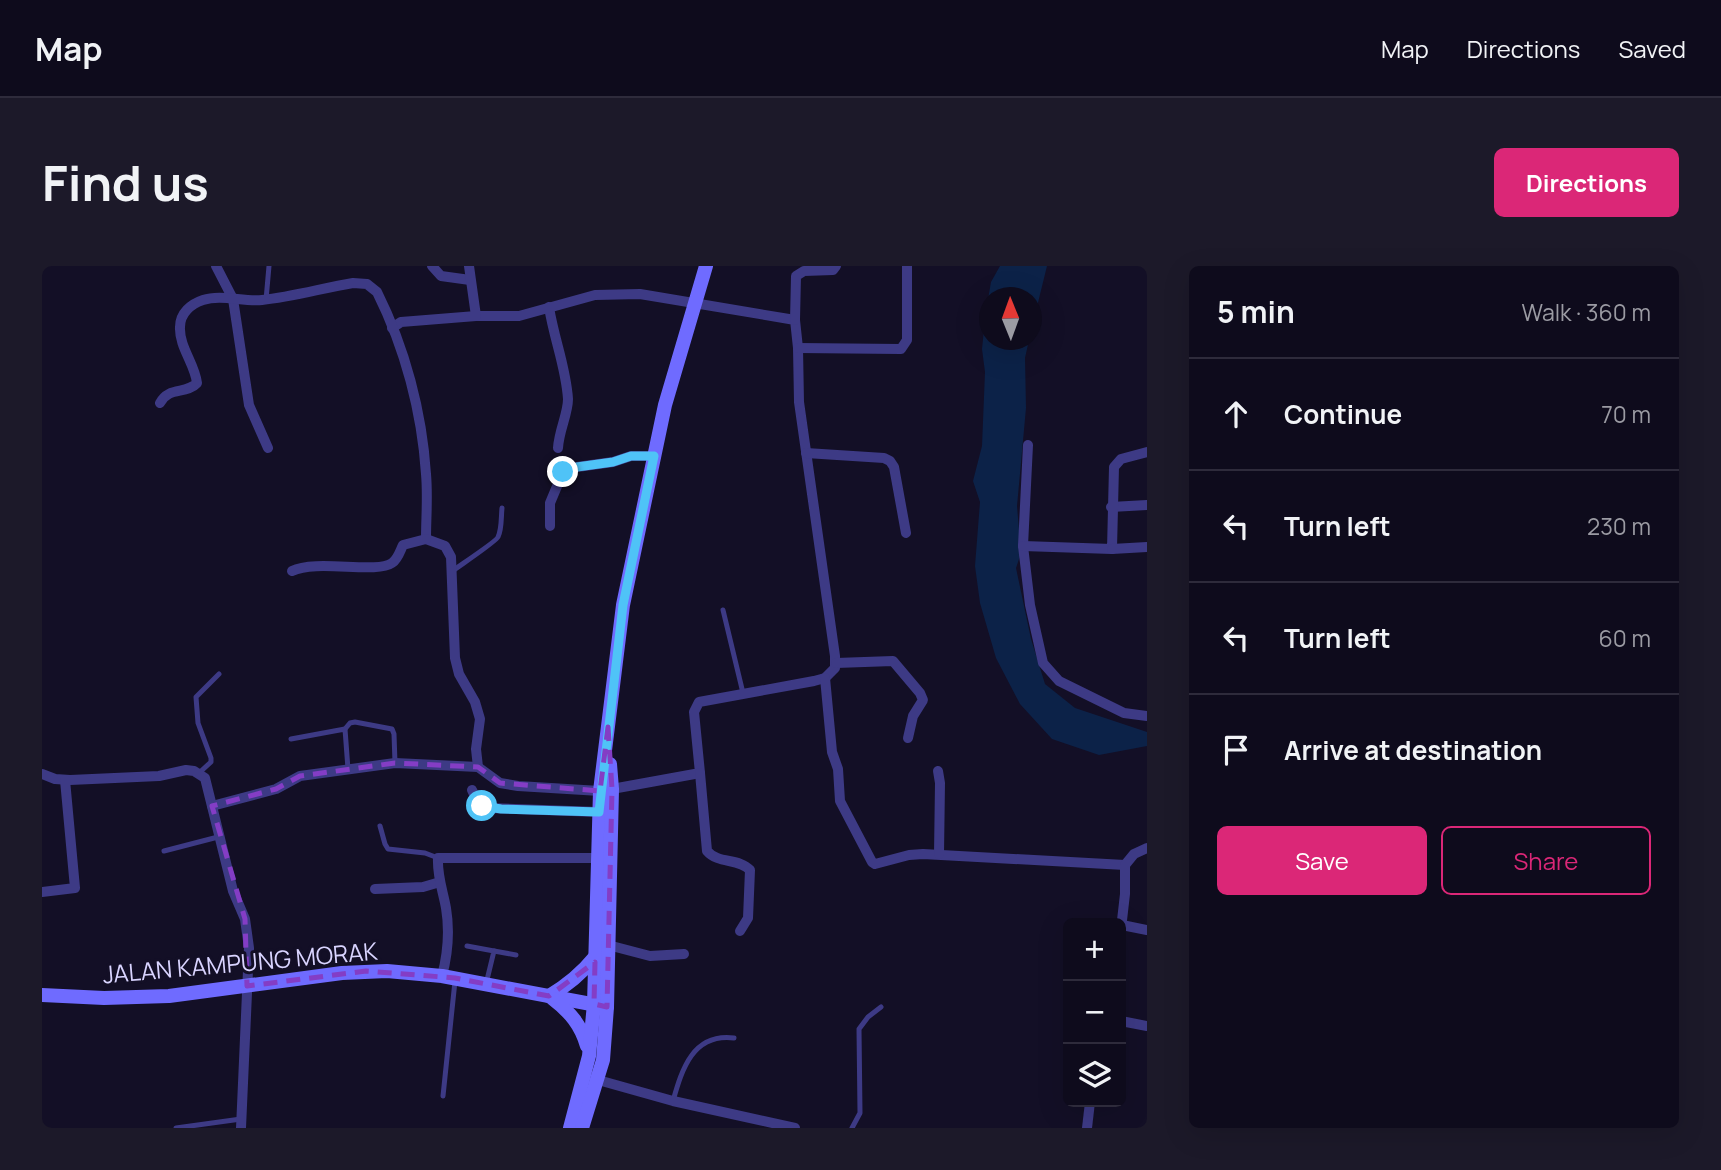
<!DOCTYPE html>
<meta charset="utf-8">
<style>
:root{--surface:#0e0b1c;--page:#1c1929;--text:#f1f3f6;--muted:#9b9ba3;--line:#2e2b3b;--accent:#db2777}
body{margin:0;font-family:Manrope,sans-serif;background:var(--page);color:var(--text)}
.controls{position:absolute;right:21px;bottom:21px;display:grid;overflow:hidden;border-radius:10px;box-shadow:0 7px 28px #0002}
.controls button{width:63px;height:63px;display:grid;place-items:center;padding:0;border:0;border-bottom:2px solid var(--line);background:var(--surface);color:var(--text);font:35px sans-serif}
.compass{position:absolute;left:937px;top:21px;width:63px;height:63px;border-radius:50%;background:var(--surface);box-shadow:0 7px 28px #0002;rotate:359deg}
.stop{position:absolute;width:21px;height:21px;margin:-16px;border:5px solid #4fc3f7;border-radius:50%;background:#fff}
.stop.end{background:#4fc3f7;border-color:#fff;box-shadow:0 2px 7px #0008}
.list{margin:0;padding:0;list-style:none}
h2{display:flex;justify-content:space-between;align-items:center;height:91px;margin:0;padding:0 28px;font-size:30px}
h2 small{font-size:23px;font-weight:400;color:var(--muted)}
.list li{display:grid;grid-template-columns:46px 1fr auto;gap:21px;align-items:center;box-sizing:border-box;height:112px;padding:0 28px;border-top:2px solid var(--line)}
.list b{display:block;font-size:26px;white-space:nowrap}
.list em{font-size:23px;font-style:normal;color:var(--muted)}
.actions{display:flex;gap:14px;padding:21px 28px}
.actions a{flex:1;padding:16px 0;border:2px solid var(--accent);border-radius:10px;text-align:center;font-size:24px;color:var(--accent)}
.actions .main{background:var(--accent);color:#fff}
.icon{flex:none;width:38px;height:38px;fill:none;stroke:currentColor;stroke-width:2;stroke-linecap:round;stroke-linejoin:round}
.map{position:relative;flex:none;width:1105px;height:862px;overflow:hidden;border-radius:10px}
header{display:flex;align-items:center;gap:42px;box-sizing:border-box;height:98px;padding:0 35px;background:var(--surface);border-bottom:2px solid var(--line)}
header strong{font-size:33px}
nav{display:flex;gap:38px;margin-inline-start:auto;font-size:24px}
.intro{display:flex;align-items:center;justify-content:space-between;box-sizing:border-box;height:168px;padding:0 42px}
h1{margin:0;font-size:49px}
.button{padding:18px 32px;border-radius:10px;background:var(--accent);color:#fff;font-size:24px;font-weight:700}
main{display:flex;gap:42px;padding:0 42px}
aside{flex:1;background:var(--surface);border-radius:10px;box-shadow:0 7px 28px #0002}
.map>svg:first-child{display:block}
.water{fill:#0c2248}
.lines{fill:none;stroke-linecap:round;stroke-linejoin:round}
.lane{stroke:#3d3a85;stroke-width:5}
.street{stroke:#3d3a85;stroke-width:10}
.secondary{stroke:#6f6bff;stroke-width:14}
.route{stroke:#4fc3f7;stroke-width:9}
.marked{fill:none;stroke:#843dc5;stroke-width:5;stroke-dasharray:14 9;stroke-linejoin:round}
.labels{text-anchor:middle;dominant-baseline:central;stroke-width:6;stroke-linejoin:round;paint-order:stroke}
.street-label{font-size:24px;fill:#d9d4ff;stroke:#130f26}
</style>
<header>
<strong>Map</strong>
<nav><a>Map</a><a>Directions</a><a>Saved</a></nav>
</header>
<div class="intro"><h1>Find us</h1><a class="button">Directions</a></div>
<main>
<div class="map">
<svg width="1105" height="862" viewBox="0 0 1105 862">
<rect width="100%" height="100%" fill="#130f26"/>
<!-- water -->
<path class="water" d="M958,0H1005L990,61V32H948V74H987L983,92L984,142L975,240L979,287L974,302L989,373L1003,418L1033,442L1105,466V480L1057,489L1010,473L978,438L954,392L938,337L933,300L938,236L931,215L940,180L943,106L940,83L944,45L949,16Z"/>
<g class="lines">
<!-- lane -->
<g class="lane">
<path d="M224,34L227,0"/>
<path d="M409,306C417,300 455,275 456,271C460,263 459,251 460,242"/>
<path d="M681,344L701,427"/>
<path d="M303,463L308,457L313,456L350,463L352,468L353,497"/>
<path d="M249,473L303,463L306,503"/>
<path d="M157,507L169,496V492L156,457L154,431L177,408"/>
<path d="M338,560L343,578L346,583L383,587L396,592"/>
<path d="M122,585L176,571"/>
<path d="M425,680L452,685L444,718"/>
<path d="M452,685L474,689"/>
<path d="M401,830L413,715"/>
<path d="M631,835C640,803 651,767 692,772"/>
<path d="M134,862L199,853"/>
<path d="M810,862L818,847L817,763L826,751L839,741"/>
</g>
<!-- street -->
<g class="street">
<path d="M174,0L191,33L207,139L226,182"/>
<path d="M390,0L399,10L428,14"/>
<path d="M507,41C512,73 524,101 526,133C526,148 517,164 516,182"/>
<path d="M434,50H477L553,29L598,28L753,54L756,82L757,136L793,390V402L783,412L772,415L657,436L652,446L658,507L570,523"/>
<path d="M753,54L754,10L762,5L791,4L794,0"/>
<path d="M350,62L359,56L434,50L427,0"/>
<path d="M756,82L859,83L865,74V0"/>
<path d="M118,137C127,120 144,129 155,117C153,98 137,81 138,61C138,47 149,38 161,34C179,28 201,36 220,34C250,31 281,22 311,17L325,18L335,26C363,82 380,146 384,208C386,230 384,252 384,273L403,280L409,291L413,392L417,408L433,436L438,453L434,483L436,501"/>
<path d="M986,179L981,280L988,339L1001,397L1017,415L1082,447L1105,450"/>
<path d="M764,187L842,192L848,195L852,201L864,267"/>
<path d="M1069,241L1105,239"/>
<path d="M508,260V237L521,206L535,201L571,196L589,190H612"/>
<path d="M981,280L1070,283L1072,201L1079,193L1105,186"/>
<path d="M1070,283L1105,281"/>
<path d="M250,305C274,293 334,308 350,297C356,293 358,285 361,279L384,273"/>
<path d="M794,397L851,395L878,427L881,434L871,450L866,472"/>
<path d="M783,412L790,486L796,503L798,535L830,596L833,598L867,589L881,588L1083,599"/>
<path d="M896,505L898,517L897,588"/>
<path d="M658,507L665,585C676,598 697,592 708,604L706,652L698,665"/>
<path d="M0,508L13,513L28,514L117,510L144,504L152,505L163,512L191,625L203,653L207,682L199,862"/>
<path d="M430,524C434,533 437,539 447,542L557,546"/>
<path d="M170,540L234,523L258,510L353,497L436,501L458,517L476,520L558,525"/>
<path d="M333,623L381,621L398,616"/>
<path d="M0,626L33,622L23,514"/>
<path d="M1080,659L1105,664"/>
<path d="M1079,663L1083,628V599L1092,588L1105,582"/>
<path d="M566,679L608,690L642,688"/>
<path d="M400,710C406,687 408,666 404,642C401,625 395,610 396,592H556"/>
<path d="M1079,755L1105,760"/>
<path d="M549,812L631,835L753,862"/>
<path d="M1045,862L1048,836"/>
</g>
<!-- secondary -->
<g class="secondary">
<path d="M0,729L62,732L127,730L300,707L345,705L400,710L565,741"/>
<path d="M507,730C526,719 540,707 553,691"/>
<path d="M511,733C528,746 539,759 545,780"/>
<path d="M528,862L547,790L552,738L558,525L581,339L623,139L664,0"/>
<path d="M540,862L561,794L565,741L570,523L568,498"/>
</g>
</g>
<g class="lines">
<!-- route -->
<path class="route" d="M440,540L459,543L557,546L581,339L612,190H589L571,196L535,201L521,206"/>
</g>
<!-- marked area -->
<path class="marked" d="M566,461L570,523L565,741L552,738L553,696L507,730L413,712L324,705L205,720L203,653L170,540L234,523L258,510L353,497L436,501L458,517L558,525Z"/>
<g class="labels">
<!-- street labels -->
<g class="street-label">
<text transform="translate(198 696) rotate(-5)">JALAN KAMPUNG MORAK</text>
</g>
</g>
</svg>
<div class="controls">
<button>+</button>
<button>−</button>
<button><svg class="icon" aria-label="layers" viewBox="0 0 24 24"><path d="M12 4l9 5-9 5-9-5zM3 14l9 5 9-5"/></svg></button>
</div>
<svg class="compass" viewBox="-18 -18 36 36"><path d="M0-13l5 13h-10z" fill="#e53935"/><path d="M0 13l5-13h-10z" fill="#9b9ba3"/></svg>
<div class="stop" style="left:440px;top:540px"></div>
<div class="stop end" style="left:521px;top:206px"></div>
</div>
<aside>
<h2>5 min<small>Walk · 360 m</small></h2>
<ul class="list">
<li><svg class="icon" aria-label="ahead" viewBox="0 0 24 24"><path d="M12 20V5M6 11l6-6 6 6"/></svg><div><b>Continue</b></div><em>70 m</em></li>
<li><svg class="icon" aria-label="left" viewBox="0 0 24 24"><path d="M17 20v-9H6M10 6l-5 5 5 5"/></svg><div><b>Turn left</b></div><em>230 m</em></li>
<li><svg class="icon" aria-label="left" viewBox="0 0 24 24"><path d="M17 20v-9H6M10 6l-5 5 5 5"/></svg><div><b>Turn left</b></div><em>60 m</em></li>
<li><svg class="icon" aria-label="arrive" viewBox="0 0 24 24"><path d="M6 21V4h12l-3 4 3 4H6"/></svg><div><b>Arrive at destination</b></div></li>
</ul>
<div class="actions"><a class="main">Save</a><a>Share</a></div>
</aside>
</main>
